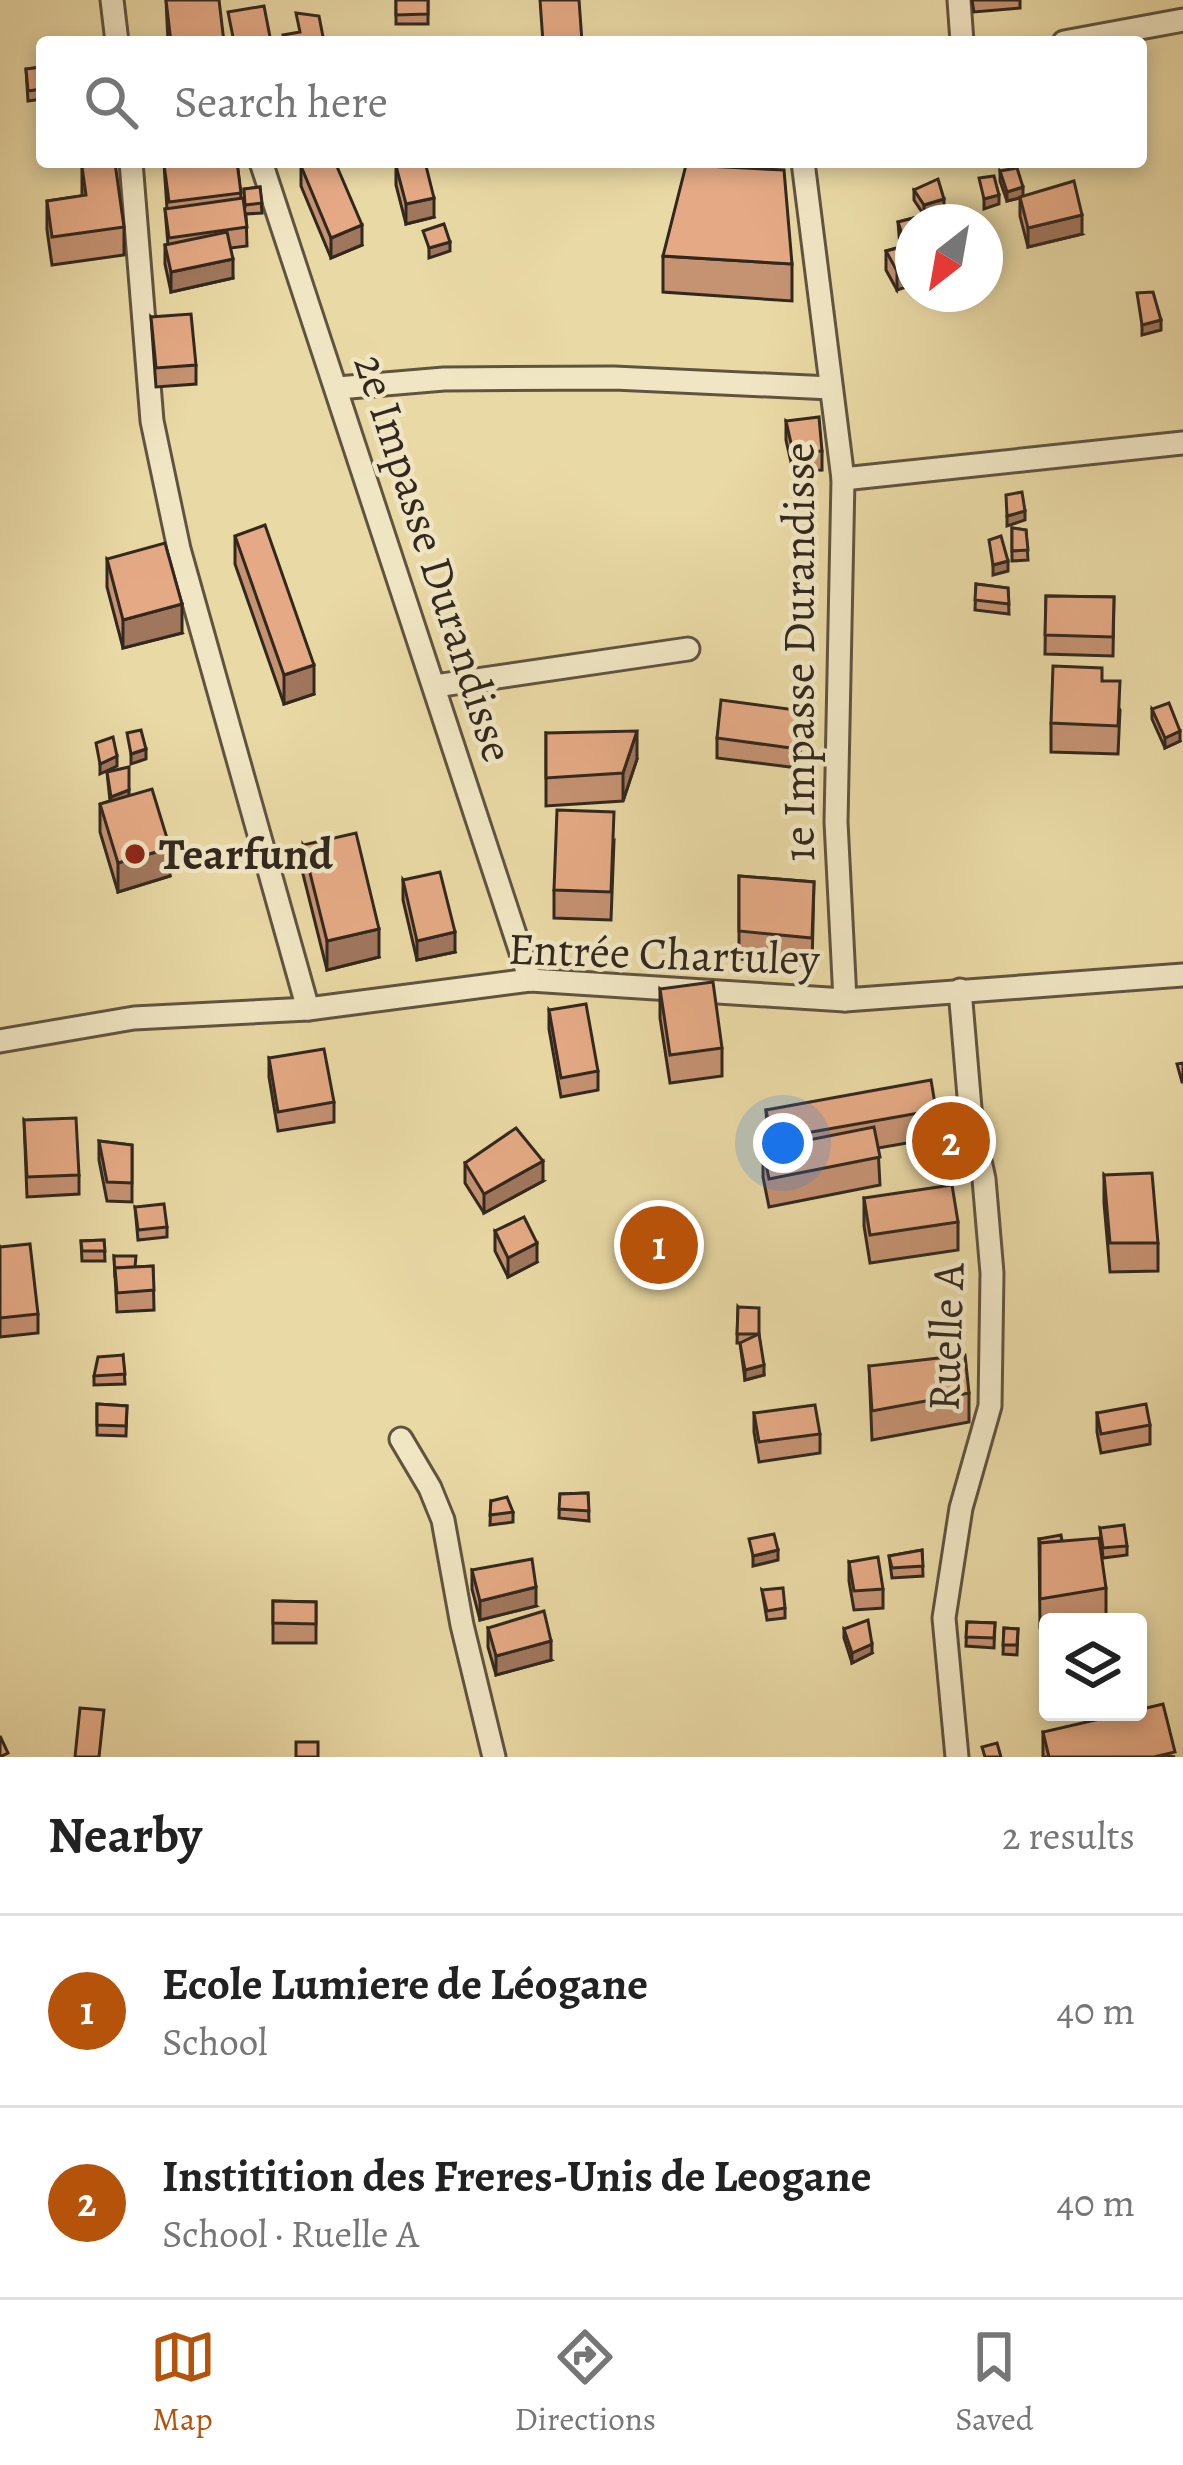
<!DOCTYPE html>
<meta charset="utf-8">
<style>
:root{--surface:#fff;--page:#f6f6f6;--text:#222;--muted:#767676;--line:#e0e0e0;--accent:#b45309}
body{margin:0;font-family:Alegreya,serif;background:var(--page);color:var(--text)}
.controls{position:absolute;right:36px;bottom:36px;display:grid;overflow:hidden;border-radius:12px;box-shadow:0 6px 18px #0003}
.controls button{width:108px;height:108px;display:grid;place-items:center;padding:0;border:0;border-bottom:3px solid var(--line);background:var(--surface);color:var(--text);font:60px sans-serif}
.compass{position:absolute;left:895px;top:204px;width:108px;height:108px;border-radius:50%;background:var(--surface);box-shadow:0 6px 18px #0003;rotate:211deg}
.you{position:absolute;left:783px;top:1143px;width:42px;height:42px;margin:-30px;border:9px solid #fff;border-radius:50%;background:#1a73e8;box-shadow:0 0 0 18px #1a73e833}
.badge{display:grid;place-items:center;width:78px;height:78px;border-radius:50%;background:var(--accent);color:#fff;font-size:39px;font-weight:700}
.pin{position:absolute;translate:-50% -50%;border:6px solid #fff;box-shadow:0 3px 12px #0006}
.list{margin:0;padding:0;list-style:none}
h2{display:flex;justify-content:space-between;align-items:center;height:156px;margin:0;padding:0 48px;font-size:51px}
h2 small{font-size:39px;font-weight:400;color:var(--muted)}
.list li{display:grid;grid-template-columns:78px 1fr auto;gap:36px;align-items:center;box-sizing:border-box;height:192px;padding:0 48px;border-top:3px solid var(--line)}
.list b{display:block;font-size:45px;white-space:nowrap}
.list p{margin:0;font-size:39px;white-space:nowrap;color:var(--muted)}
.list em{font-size:39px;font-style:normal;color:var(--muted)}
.icon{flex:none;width:66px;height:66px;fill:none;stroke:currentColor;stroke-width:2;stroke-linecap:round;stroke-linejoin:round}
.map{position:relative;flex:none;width:1183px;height:1757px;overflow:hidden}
.search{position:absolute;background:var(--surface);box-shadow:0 6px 18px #0003;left:36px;right:36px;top:36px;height:132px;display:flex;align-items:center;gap:30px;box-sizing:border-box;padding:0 42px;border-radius:12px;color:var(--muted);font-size:45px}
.sheet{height:540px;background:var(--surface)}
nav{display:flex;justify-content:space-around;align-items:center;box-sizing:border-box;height:168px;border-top:3px solid var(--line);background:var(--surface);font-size:33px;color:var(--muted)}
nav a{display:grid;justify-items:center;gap:6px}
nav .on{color:var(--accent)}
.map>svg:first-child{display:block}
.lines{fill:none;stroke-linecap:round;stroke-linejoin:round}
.minor-casing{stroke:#605440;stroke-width:27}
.minor{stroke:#f1e6c4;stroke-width:21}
.wall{fill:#c59272;stroke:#32281e;stroke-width:3}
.shaded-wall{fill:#a0775d;stroke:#32281e;stroke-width:3}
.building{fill:#e5aa85;stroke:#32281e;stroke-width:3}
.poi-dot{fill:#8f2418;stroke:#f1e6c4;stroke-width:4.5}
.labels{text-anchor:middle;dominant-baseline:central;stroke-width:9;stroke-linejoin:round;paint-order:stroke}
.street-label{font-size:45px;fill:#32281e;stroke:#f1e6c4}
.poi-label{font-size:45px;font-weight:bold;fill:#32281e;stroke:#f1e6c4;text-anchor:start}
</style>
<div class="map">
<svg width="1183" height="1757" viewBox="0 0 1183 1757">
<rect width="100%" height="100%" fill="#e9d9a5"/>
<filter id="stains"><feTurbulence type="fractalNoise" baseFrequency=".00167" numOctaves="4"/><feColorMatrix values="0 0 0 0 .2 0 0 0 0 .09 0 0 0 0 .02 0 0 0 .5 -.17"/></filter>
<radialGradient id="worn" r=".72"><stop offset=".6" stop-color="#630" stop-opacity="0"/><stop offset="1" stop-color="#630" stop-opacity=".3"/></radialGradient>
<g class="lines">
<!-- minor casing -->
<g class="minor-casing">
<g id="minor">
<path d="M112,0L117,42"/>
<path d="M959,0L962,42"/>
<path d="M1064,42L1183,20"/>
<path d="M131,162L152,421L179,549L308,1009"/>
<path d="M261,162L530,980"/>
<path d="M803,162L843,479L836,822L845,1000"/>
<path d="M338,388L444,379L614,378L831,388"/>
<path d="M843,479L1183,443"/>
<path d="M435,686L688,649"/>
<path d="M0,1041L134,1018L308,1009L530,980L845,1000L1183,975"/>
<path d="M401,1439L430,1488L443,1520L462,1625L494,1757"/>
<path d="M957,1757L944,1618L961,1508L990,1406L992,1273L984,1179L971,1120L960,990"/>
</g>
</g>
<!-- minor -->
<use href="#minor" class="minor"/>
</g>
<!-- wall -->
<g class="wall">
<path d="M166,0L224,42H168Z"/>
<rect x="396" y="0" width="32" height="24"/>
<path d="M972,0H1020V8L974,12Z"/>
<path d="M42,67V99L28,101L26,69Z"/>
<path d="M237,162L241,198L245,208L244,189L260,187L262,213L246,214L247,246L230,248L233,278L171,292L165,264V245H168L165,209H167L164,164Z"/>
<path d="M301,166L362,245L331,258L301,186Z"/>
<path d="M396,166L434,217L406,224L396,185Z"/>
<path d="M82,167L124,227V255L52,265L47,230V201L82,196Z"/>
<path d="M1000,171L1023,196L1082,234L1028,247L1020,216V198L1007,201L1000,181Z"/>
<path d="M914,190L944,208L924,215L914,200Z"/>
<path d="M917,217L897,290L886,270V251L900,247L898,222Z"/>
<path d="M663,256L792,264V301L663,292Z"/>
<path d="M151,317L196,365V384L156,387Z"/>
<path d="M786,421L822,451V470L793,471L786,440Z"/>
<path d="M1012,528L1026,530L1028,560L1012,561Z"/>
<path d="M235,536L314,694L284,704L235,564Z"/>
<path d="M107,559L182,633L123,648L107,587Z"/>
<path d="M976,584L1008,588L1009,614L975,610Z"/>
<path d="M1046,596L1114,597L1113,656L1045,654Z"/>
<path d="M1102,681L1120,710L1118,754L1051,752V723Z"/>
<path d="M1152,709L1180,741L1165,748L1152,719Z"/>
<path d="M803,730L798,768L717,758V738Z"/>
<path d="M546,733L637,759L623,801L546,806Z"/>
<path d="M107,772L129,795L170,876L118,892L100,832V804L110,801Z"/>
<path d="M614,841L611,920L554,918V890Z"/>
<path d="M303,845L379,957L327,970L303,874Z"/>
<path d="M739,876L814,882L812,966L739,959Z"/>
<path d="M403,880L455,952L417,960L403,900Z"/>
<path d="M660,989L722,1048V1076L670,1083L660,1018Z"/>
<path d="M549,1010L598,1071V1090L561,1097L549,1029Z"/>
<path d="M269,1058L334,1102V1122L278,1131L269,1077Z"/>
<path d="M766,1110H936V1138L878,1148L880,1185L769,1207L763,1177V1149L768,1147Z"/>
<path d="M24,1120L79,1175V1194L27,1197Z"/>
<path d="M99,1141L132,1145V1202L107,1201L99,1160Z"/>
<path d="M465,1163L543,1181L484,1213L465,1183Z"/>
<path d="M1104,1175L1158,1243V1271L1110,1272L1104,1203Z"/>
<path d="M864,1198L958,1222V1250L870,1263L864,1226Z"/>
<path d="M135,1207L167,1227V1237L138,1240Z"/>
<path d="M495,1231L537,1262L508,1277L495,1251Z"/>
<path d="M104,1240L105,1261H82L81,1241Z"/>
<path d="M0,1247L38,1314V1333L0,1337Z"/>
<path d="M114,1256L135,1267L153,1266L154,1310L117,1312Z"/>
<path d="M738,1307L759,1335L764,1375L745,1380L740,1343H737Z"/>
<path d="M123,1355L125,1384L94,1385V1376Z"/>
<path d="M869,1366L969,1393V1422L872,1440Z"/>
<path d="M97,1404L127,1406L126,1436L97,1435Z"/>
<path d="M754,1413L820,1434V1453L759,1462L754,1432Z"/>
<path d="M1097,1413L1150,1425V1444L1101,1453L1097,1432Z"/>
<path d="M588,1493L589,1521L559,1518L560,1494Z"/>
<path d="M491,1501L513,1512V1522L490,1525Z"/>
<path d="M1100,1528L1127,1546V1555L1103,1558Z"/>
<path d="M1039,1539L1062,1541L1106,1588V1616L1070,1622H1048V1626L1040,1627Z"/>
<path d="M922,1550L923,1576L892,1578L889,1556Z"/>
<path d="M849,1562L883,1589V1608L854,1610L849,1581Z"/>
<path d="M472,1570L536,1606L480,1620L472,1589Z"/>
<path d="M762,1590L785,1608V1618L767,1620Z"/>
<path d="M273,1601L316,1602V1643H273Z"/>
<path d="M967,1622L995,1623L994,1648L966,1646Z"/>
<path d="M488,1628L551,1660L496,1675L488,1647Z"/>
<path d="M1004,1628L1018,1629L1017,1655L1003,1654Z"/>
<path d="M844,1629L872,1653L852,1663L844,1638Z"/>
<path d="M1043,1732L1175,1757H1043Z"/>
</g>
<!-- shaded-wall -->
<g class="shaded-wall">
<path d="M1023,187V197L1007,201V192Z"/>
<path d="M999,195V204L984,209V199Z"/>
<path d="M434,198V217L406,224V204Z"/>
<path d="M944,199V208L924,215V205Z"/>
<path d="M1082,215V234L1028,247V228Z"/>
<path d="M362,225V245L331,258V238Z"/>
<path d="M450,242V251L429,258V248Z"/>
<path d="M233,259V278L171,292V272Z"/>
<path d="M913,266V285L897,290V271Z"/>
<path d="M1161,320V330L1142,335V325Z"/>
<path d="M1025,511V520L1007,526V516Z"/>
<path d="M1008,561V571L993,575V565Z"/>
<path d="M182,604V633L123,648V620Z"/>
<path d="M314,665V694L284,704V675Z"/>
<path d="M803,711V730L798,768V749Z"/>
<path d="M637,731V759L623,801V773Z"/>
<path d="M1180,731V741L1165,748V738Z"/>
<path d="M146,749V759L131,764V754Z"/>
<path d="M117,756V766L100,774V764Z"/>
<path d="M129,790V799L111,806V797Z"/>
<path d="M170,848V876L118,892V863Z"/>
<path d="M379,929V957L327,970V941Z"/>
<path d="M455,932V952L417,960V941Z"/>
<path d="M543,1161V1181L484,1213V1194Z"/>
<path d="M537,1243V1262L508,1277V1258Z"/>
<path d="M764,1365V1375L745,1380V1370Z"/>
<path d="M778,1550V1560L753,1566V1556Z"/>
<path d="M536,1587V1606L480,1620V1601Z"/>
<path d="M551,1641V1660L496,1675V1656Z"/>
<path d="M872,1644V1653L852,1663V1653Z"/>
</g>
<!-- building -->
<g class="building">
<path d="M166,0H219L224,42H171Z"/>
<path d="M396,0H428V14L396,15Z"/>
<path d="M540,0H579L582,42H543Z"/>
<path d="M264,6L271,42H234L228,12Z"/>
<path d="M296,13L319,16L324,42H285L283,35L300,32Z"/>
<path d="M42,67V89L28,91L26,69Z"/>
<path d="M176,162H237L241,193L169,202L164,164Z"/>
<path d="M311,162H335L362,225L331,238L301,166Z"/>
<path d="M412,162H425L434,198L406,204L396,166Z"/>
<path d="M115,163L124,227L52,237L47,201L86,195L82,167Z"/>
<path d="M686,165L784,170L792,264L663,256Z"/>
<path d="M1017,168L1023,187L1007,192L1000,171Z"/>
<path d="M994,176L999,195L984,199L979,178Z"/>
<path d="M938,179L944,199L924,205L914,190Z"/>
<path d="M1074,181L1082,215L1028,228L1020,197Z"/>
<path d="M260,187L262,203L245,205L244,189Z"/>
<path d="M243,198L247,227L169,238L165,209Z"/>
<path d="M917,217L919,222H913V266L897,271L886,251L906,246L898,222Z"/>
<path d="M444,224L450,242L429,248L423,231Z"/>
<path d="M227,232L233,259L171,272L165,245Z"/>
<path d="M1153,292L1161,320L1142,325L1137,293Z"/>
<path d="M191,314L196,365L156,368L151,317Z"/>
<path d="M819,417L822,451L793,452L786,421Z"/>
<path d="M1022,492L1025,511L1007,516L1006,495Z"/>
<path d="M265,525L314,665L284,675L235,536Z"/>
<path d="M1012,528L1026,530L1028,550L1012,551Z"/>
<path d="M1001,536L1008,561L993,565L989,540Z"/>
<path d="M165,543L182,604L123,620L107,559Z"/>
<path d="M976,584L1008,588L1009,604L975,600Z"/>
<path d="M1046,596L1114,597L1113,637L1045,635Z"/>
<path d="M1053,666L1102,668V681H1120L1118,726L1051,723Z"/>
<path d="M721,700L803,711L798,749L717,738Z"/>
<path d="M1169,703L1180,731L1165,738L1152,709Z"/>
<path d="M141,730L146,749L131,754L127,733Z"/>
<path d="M637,731L623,773L546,778V733Z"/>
<path d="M113,737L117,756L100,764L96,743Z"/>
<path d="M129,767V790L111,797L107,772Z"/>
<path d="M152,789L170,848L118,863L100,804Z"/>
<path d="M557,810L614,812L611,892L554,890Z"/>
<path d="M356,833L379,929L327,941L303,845Z"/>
<path d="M440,872L455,932L417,941L403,880Z"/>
<path d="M739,876L814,882L812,938L739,931Z"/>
<path d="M713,982L722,1048L670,1055L660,989Z"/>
<path d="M586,1004L598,1071L561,1078L549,1010Z"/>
<path d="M324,1049L334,1102L278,1112L269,1058Z"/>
<path d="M1183,1063V1082H1182L1177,1064Z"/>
<path d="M931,1080L936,1110L772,1139L766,1110Z"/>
<path d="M76,1118L79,1175L27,1177L24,1120Z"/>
<path d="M874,1127L880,1157L769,1179L763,1149Z"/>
<path d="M516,1128L543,1161L484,1194L465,1163Z"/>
<path d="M99,1141L132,1145V1183L107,1182Z"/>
<path d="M1152,1173L1158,1243H1110L1104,1175Z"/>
<path d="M952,1185L958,1222L870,1235L864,1198Z"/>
<path d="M164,1204L167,1227L138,1230L135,1207Z"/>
<path d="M524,1217L537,1243L508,1258L495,1231Z"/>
<path d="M104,1240L105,1251H82L81,1241Z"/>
<path d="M30,1244L38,1314L0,1318V1247Z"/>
<path d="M114,1256H136L135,1267L115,1268V1278Z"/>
<path d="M153,1266L154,1290L117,1293L115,1268Z"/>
<path d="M738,1307L759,1308V1334H737Z"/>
<path d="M759,1334L764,1365L745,1370L740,1343Z"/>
<path d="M123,1355L125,1374L94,1376L98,1357Z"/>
<path d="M965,1355L969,1393L872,1411L869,1366Z"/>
<path d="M97,1404L127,1406L126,1426L97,1425Z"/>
<path d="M1146,1404L1150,1425L1101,1434L1097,1413Z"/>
<path d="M815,1405L820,1434L759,1442L754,1413Z"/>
<path d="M588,1493L589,1511L559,1509L560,1494Z"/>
<path d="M507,1497L513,1512L490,1515L491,1501Z"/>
<path d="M1124,1525L1127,1546L1103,1548L1100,1528Z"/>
<path d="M774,1534L778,1550L753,1556L749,1539Z"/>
<path d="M1061,1535L1062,1541L1040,1543L1039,1539Z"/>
<path d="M1099,1538L1106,1588L1040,1599V1543Z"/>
<path d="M922,1550L923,1566L892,1568L889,1556Z"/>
<path d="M878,1557L883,1589L854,1591L849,1562Z"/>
<path d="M532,1559L536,1587L480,1601L472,1570Z"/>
<path d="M783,1588L785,1608L767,1611L762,1590Z"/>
<path d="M273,1601L316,1602V1624L273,1623Z"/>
<path d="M544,1611L551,1641L496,1656L488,1628Z"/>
<path d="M1095,1615L1096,1622H1078L1077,1617Z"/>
<path d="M868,1620L872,1644L852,1653L844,1629Z"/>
<path d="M967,1622L995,1623L994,1638L966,1637Z"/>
<path d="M1004,1628L1018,1629L1017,1645H1003Z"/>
<path d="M1163,1704L1175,1752L1154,1757H1049L1043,1732L1130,1712H1138V1710Z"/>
<path d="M80,1708L104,1710L99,1757H75Z"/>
<path d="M0,1736L8,1753L0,1757Z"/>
<rect x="296" y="1742" width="22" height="15"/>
<path d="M997,1743L1001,1757H985L982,1747Z"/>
</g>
<!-- markers -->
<circle class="poi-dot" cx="135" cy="854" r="12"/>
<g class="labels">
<!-- street labels -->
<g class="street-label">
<text transform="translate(434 558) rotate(72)">2e Impasse Durandisse</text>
<text transform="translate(799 652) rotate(-90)">1e Impasse Durandisse</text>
<text transform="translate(664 954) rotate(2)">Entrée Chartuley</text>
<text transform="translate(946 1337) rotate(-88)">Ruelle A</text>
</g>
<!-- poi labels -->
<g class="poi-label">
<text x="159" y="854">Tearfund</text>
</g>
</g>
<rect width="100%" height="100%" filter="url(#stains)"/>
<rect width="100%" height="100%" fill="url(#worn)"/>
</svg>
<div class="controls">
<button><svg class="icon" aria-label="layers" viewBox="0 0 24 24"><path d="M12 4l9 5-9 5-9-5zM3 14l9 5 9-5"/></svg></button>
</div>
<svg class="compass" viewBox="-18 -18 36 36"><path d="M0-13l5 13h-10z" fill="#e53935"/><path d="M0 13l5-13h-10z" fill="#767676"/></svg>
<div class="you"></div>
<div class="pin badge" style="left:659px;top:1245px">1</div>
<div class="pin badge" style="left:951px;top:1141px">2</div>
<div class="search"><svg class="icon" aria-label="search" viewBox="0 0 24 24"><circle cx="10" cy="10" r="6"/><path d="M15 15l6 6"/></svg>Search here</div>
</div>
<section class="sheet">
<h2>Nearby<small>2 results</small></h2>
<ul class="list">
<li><span class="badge">1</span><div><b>Ecole Lumiere de Léogane</b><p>School</p></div><em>40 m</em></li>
<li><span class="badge">2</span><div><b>Institition des Freres-Unis de Leogane</b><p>School · Ruelle A</p></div><em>40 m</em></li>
</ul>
</section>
<nav>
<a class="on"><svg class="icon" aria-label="map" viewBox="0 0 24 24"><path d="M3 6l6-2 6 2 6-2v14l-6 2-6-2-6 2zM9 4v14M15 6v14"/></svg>Map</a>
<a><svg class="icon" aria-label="directions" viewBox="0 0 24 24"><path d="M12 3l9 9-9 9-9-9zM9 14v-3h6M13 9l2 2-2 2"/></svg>Directions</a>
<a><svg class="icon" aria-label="saved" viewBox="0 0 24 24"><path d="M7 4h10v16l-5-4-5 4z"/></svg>Saved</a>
</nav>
